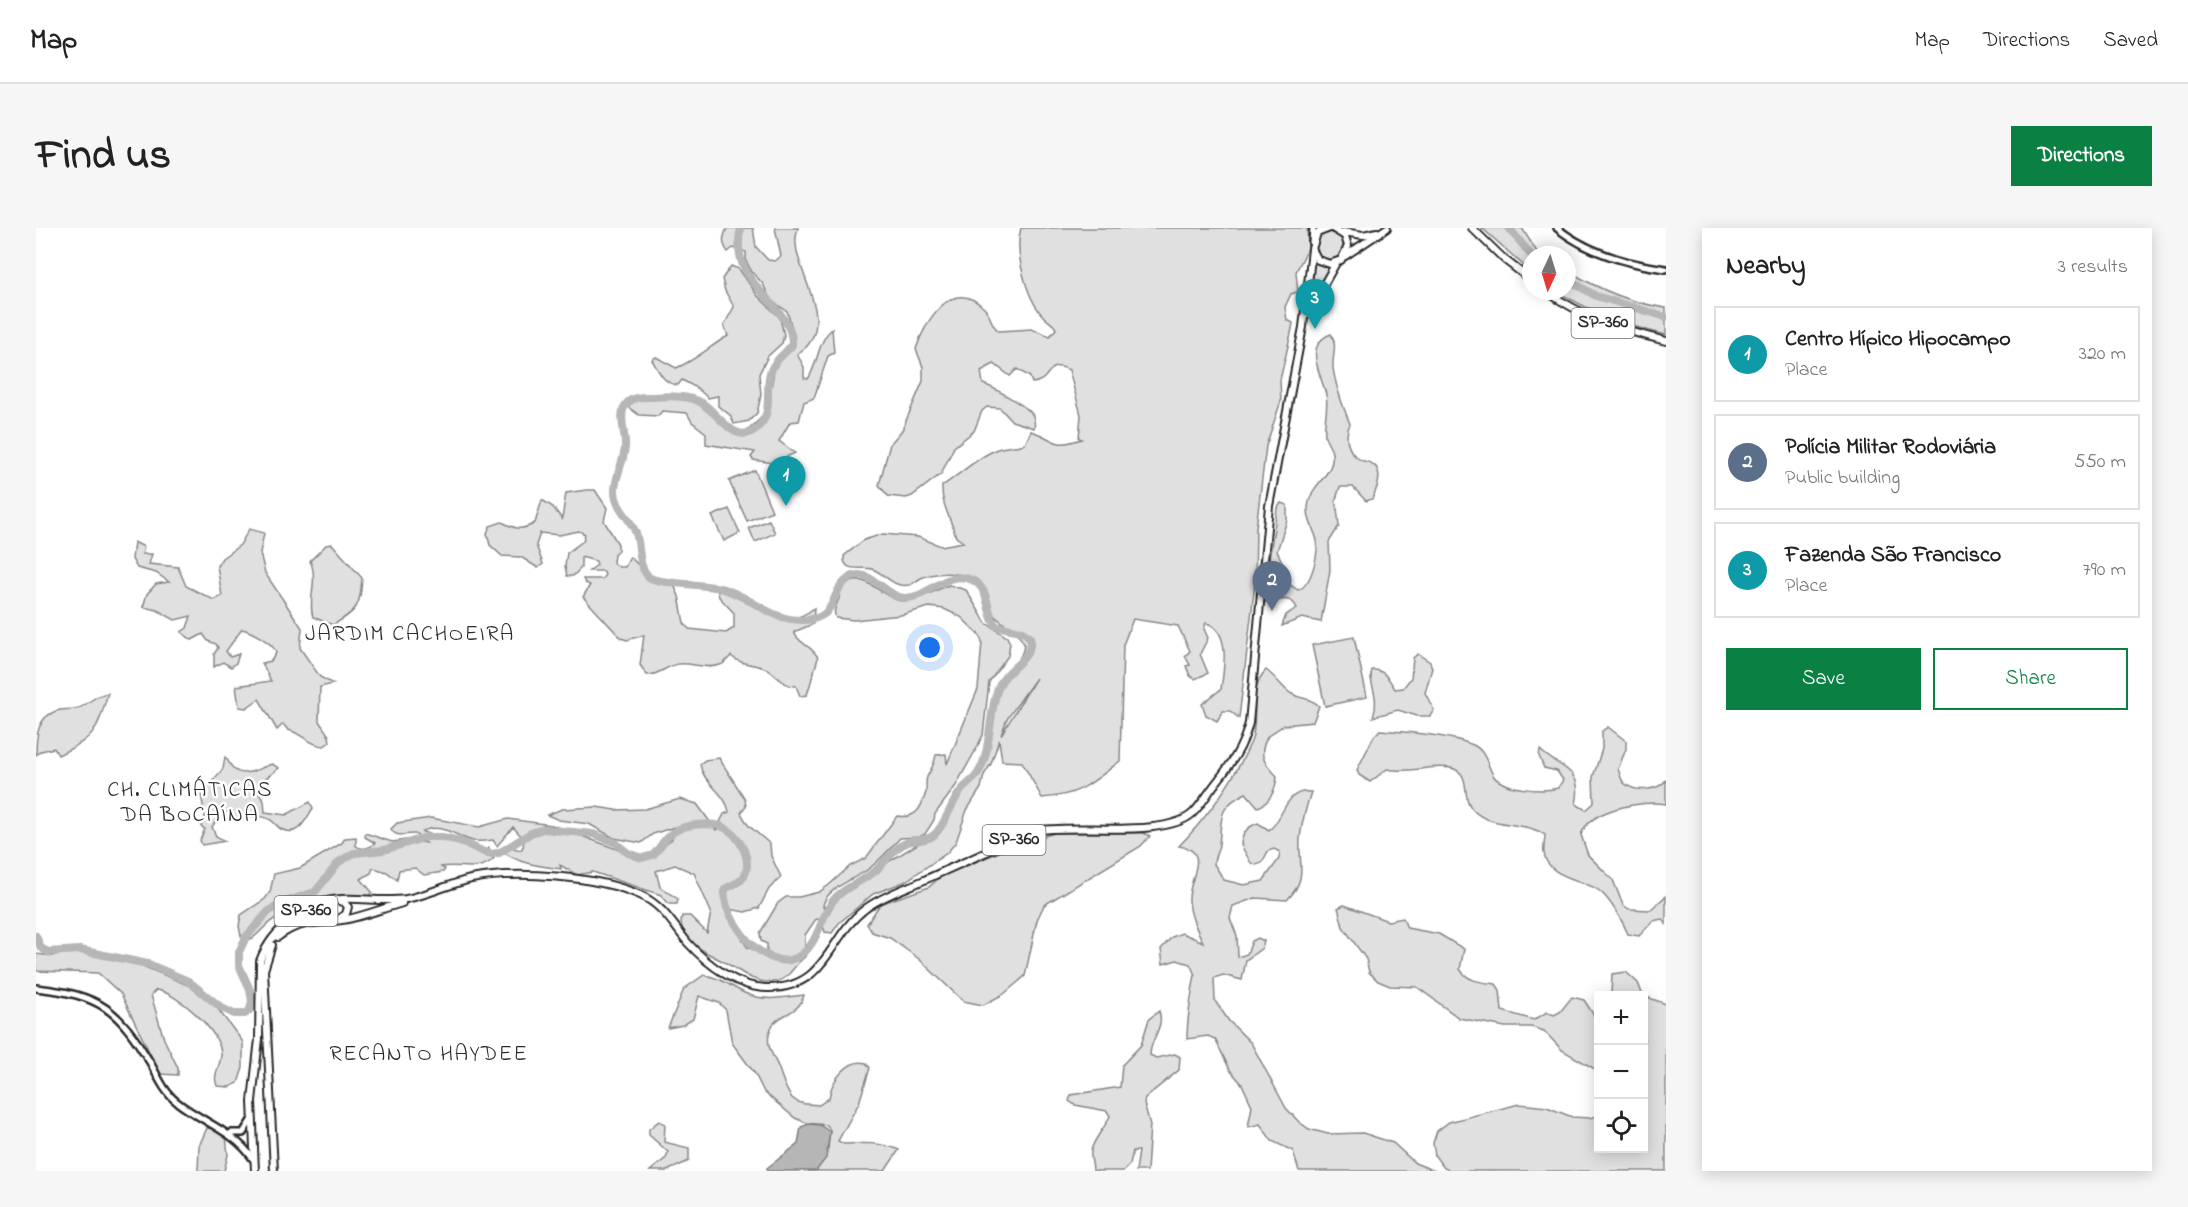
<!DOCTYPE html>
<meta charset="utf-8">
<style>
:root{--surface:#fff;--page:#f6f6f6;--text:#222;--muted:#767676;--line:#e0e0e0;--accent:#0b8043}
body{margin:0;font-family:"Indie Flower",sans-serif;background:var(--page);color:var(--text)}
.controls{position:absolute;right:18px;bottom:18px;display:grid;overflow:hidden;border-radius:0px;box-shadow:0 3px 15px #0003}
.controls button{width:54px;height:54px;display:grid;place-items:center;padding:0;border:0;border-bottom:2px solid var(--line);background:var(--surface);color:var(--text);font:30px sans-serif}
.compass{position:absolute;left:1486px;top:18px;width:54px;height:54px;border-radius:50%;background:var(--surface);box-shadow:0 3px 15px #0003;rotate:184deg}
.you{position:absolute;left:894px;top:420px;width:21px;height:21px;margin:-15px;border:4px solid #fff;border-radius:50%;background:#1a73e8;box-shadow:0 0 0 9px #1a73e833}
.badge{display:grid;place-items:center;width:39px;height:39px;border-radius:50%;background:var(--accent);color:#fff;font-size:20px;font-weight:700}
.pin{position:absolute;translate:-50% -50px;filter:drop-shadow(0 2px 3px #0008)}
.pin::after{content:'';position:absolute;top:32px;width:21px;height:18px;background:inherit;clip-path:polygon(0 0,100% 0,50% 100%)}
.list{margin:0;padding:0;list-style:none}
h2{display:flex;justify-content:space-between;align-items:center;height:78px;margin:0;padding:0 24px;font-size:26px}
h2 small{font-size:20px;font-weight:400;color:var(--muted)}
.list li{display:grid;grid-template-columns:39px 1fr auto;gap:18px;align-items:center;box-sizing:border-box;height:96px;margin:0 12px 12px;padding:0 12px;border:2px solid var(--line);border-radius:0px}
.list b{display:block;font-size:22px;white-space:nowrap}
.list p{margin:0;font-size:20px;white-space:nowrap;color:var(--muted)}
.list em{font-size:20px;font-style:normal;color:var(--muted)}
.actions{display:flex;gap:12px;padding:18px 24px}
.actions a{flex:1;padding:14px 0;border:2px solid var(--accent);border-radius:0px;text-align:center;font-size:21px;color:var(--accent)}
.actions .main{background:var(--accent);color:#fff}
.icon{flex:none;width:33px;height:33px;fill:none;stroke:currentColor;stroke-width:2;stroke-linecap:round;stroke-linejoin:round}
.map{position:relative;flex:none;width:1630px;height:943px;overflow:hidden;border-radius:0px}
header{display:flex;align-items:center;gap:36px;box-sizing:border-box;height:84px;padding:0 30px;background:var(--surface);border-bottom:2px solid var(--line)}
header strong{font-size:28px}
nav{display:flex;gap:33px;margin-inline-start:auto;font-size:21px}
.intro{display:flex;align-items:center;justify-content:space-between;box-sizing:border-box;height:144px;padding:0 36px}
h1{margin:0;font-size:42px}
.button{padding:15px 27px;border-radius:0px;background:var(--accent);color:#fff;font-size:21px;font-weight:700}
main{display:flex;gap:36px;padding:0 36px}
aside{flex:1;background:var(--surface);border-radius:0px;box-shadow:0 3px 15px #0003}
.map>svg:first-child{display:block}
.green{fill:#e0e0e0;stroke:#868686;stroke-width:1.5;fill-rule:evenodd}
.water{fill:#b6b6b6;stroke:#7e7e7e;stroke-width:1.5}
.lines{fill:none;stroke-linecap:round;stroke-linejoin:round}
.river{stroke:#b6b6b6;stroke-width:8}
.secondary-casing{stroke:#2b2b2b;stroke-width:10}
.primary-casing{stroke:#2b2b2b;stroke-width:10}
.secondary{stroke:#fff;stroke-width:5}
.primary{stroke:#fff;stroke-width:6}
.labels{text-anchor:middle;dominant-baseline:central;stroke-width:5;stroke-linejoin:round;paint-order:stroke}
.shield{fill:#fff;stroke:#6b6b6b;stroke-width:1.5}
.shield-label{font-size:18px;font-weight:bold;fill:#2b2b2b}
.quarter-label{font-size:22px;letter-spacing:1.5px;fill:#2b2b2b;stroke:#fff}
</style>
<header>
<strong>Map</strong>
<nav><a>Map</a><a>Directions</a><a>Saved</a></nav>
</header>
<div class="intro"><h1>Find us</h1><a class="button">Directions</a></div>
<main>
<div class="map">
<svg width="1630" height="943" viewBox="0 0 1630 943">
<rect width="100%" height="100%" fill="#fff"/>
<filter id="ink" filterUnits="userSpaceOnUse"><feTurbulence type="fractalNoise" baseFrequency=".0167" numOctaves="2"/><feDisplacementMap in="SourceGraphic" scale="12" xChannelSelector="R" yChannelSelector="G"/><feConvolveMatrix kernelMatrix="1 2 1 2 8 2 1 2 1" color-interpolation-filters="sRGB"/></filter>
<g filter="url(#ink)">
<!-- green -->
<g class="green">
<path d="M691,0H717L720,19L732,32L739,33L745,28L739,0H762C749,33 799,82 772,117C769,121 764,123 761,126L768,139V150L772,151C782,136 782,112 796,101L798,125L792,128L778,170L768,174L763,193L754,194L743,213L759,225L737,235L717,232L715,229L719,224L670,216V205L656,194L651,185L626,183L622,188L603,187L592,179L600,172L612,169L644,170L661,175L691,200L705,204L711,203L724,191L732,177L740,132L756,111L757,103L751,83L735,73L727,56L716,44L710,33V24L697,20L692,24C685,14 687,10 691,0Z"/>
<path d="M985,0H1271L1272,20L1260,44L1262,64L1255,66L1249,79L1251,92L1257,95L1256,101L1244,152L1245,173L1230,218L1220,300L1219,355L1203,490L1194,483H1187L1181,493L1170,487L1166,476L1185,461C1188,442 1195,401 1170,395L1168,401L1172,410L1164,426L1172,445L1159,451L1154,448L1150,438L1154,437L1149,428L1154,423L1142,398L1097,391L1087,417L1084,533C1055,556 1044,567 1006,570L986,534L966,533L963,512L955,536L948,547L945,560L931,582L920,614L911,625L868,654L837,666L803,695L796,705L789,704L785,692L780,691L769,707V729C757,737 753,753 737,754C717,755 706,744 690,735C674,726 639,713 646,688H654L671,705L675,684L658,645L639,637L620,643L624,659L642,671L641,676H633L625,667L557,644L541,647L524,637L525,641C505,638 482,636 466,623L469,618L485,622C492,612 484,607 477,599L461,618L457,612C451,613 444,614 437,613C422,609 402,593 386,604L417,611L448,623L453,620L458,630C444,646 421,635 405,639L409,641L407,644L388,647L379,640L363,642L361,652L351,644L337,640L335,645L325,651L336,664L332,669C304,671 266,676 240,690C230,695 225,705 215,711L205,708L203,698L205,687L229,671L234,664L238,646L264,640L306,615L309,610L320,609V618C326,622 334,620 339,615L329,609V605L356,614L369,612L390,615L379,606C370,605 360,611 355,601L361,595L395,590L443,599L472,591L516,597L602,629L612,628L636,611L638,599L617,606L605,615L578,610L553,596L523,592L511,587L526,581L560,579L580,582L609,581L644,571L661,576L680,602L688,586L693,584C690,564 666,555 664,536L669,532L683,530L709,571L710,578L705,585L712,597L734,616L735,628L745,649L733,661L723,680L709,684L688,680L711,719L723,724L731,723V716L725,713L724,705L742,675L750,669H763L783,664L793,657L814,638L830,630L861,588C880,591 885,581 890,564C891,559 889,554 891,549C895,540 898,539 900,527L910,526L911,536L942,461L946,414L944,408L925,389L908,381L893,379L865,387L818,392L800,390C797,384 799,379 802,373C804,369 804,363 807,360C824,336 847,372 865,373C883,373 897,363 913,357L930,362L950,395L971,409L974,415L972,428L953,454L947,507L938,525L919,559L899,586L898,592L889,606L883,609L864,610C855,620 845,631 834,640C820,651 788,660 787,679L792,678C804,663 821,659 831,647L906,601C909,583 917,567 931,554C934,550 938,548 941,544C955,517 951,486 963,459C970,444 987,433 988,416C982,402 965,396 956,385C945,371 947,352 926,347C913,344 897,345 885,350C881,352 877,356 873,357C856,360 849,345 836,341C825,338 807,346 808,328L828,312L847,306L882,309L905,318L927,314L920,309C915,291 905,276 906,258C923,247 938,232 957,223C965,218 979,219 989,216L995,203C1021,211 1015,221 1046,211L1043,210L1045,187L1033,142C1010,130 1016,154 996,155L994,149L981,141L974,148L958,136L945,143L947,156C957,159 990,178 996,186C999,191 999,195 998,200L976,193L964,180L951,179L946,183L938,203L918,219L905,246L876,268L870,270L852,268L843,257L854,216L866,202L887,153V139L880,121C889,93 916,48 948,80C956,88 954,97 963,103L996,101L1014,108L1020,101C1017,94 1012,94 1007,88C990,69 978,24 985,0ZM1000,450L965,507L971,491Z"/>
<path d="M1446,0H1486L1501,24L1507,27H1495V44Z"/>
<circle cx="1293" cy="18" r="14"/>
<path d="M1278,31L1288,39H1294L1275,68Z"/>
<path d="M695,38L703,41L721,67L744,90L748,107L746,115L732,128L723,146L725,167L721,185L713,193L698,196L694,187L682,178V168L672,170L661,160L646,152L642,157C627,156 623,143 616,132L620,129L640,140C660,132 674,118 692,108L688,97L698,79L689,63L686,51Z"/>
<path d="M1531,42C1562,61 1593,75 1630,80V107C1588,97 1558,85 1520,63H1531Z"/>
<path d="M1295,106C1302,117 1296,128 1297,140C1300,160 1307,178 1314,196C1308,208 1311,223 1323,231C1327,234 1332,233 1336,236C1349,243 1341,261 1336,271L1330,273L1317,259H1304L1300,271L1303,298L1293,314L1294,342L1285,394L1266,390L1246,398L1250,387L1261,380C1255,367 1242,372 1230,374L1232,339L1241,281L1245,275L1251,277V292L1241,323L1250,342V354L1262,362C1276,357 1282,327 1281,313C1279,303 1272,294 1272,282C1272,255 1300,248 1296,225C1295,219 1290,214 1289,208C1287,194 1293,180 1290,167C1286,148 1266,117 1295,106Z"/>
<path d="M719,242L736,283L711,293L693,253Z"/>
<path d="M551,262H559L571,280L568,293L582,316V323L578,327L577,334L583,339H589L594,329L615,349L637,355L643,368L648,395L653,401L690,405L698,400V385L683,369L680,357C714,365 741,411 778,380L777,396L758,404C762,416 777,418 782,430L771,467L764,468L760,458C746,458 743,448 731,441C719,435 706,438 695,428C691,431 689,436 684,437C670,442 656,434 642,436C630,438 622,448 611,447L604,437L608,407L591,412L585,410L547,369L554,357L549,355L547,351H566L569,347L567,343H553L561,337L560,333L545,329V340L537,348H531L529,338L531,325L547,313L549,306L543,303L523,307L504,305L500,317L507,336L502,340L485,329L466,328L454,317L451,305L454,298L466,294C479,301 486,303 499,295L506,272L517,279L526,291L530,265Z"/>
<path d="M693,281L704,305L688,313L676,288Z"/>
<path d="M733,292L739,305L719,314L713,300Z"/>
<path d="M213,301L228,305L224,325L229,345L266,400L264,420L284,449L297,456L284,459L283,493L293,508L294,514L288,518C273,517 264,504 252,502L247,496L241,502L223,471L210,480L203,479L200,458L235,453L226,435L235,433L240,425C239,416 215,403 206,401L190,423L194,429L203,426L200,435L195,439L187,434L178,439V426L182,420L180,416L172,413L167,406L156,412L145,404L151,400L155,388L139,392L121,382L107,379L111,366L120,356L133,354L120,345L101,340L96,331L98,314L108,319L106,326H116L113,336L142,339L150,358L178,372L186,368L181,338L186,330L204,317Z"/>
<path d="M296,316L326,350C324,379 322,382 297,397L277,389C271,371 283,351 274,333L290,317Z"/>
<path d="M1318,409L1331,469L1289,478L1276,417Z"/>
<path d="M1382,426L1394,434L1396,440L1389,465L1398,482L1394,488H1381L1362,482L1337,489C1345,467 1331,455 1336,442C1349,441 1353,452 1359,461L1367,460L1375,450L1377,430Z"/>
<path d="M1230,442C1239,448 1249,463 1256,466C1266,472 1274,469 1283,478L1277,494L1248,497L1232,508C1221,527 1228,535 1241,548C1240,561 1234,575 1222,579L1210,565C1181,579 1186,590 1183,617C1182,623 1178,629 1178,636L1188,652L1208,657L1227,653L1243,631L1244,624L1238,621L1232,623L1226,635L1220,637L1215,635L1205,617C1206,605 1211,599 1222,595L1233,602C1248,592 1248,560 1275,564C1270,579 1266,594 1264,610C1262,635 1273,650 1251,672L1219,670L1197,678L1194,690L1201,708L1202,729L1211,726L1216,713L1222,710L1228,713L1226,720L1210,732L1206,752L1187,747L1178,750L1179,773L1193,793L1215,815L1250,880L1263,894L1273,901L1292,906L1327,905L1357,915L1379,935L1399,943H1263L1257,923L1236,913L1224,896L1212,899L1216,878L1206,856L1194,842L1179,811L1172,808L1151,811C1151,789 1155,768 1159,747L1154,736L1141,732L1127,736L1125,721L1136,709L1146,705L1167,714C1161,702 1154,688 1153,673C1151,652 1177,623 1143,618C1173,587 1197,554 1215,514C1224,492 1211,461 1230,442Z"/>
<path d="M72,465C61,503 59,510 22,527L18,520L5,523L0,527C0,508 1,487 24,482C31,481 41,482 47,478C56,472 61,467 72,465Z"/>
<path d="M1572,499L1590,513V521L1582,541C1584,546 1585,552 1588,555C1599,565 1622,563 1630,552V576C1607,572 1553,581 1545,607L1552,627L1577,652L1587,677L1593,681L1614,682L1630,668V696L1626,691L1617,693L1603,708L1592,706C1587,694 1577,677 1568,667C1553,650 1512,653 1508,625C1507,620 1509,612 1509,607C1487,592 1455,601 1437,582C1424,569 1437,545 1415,540C1395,536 1374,546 1351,541L1334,554L1323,547L1321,542L1338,508L1344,502C1370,504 1414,507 1437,517C1449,522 1451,536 1457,547C1466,562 1507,564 1522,560L1527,552L1521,543L1508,540L1503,528L1504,522C1525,542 1548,540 1540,576L1550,582L1558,575L1557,549L1566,521V503Z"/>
<path d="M189,529C193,533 194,538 198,541C208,551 225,539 236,536L243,540L229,551L223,566L228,573L229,584L250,587L274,574L277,580C269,593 262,610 245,601C240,598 238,593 233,591C221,585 208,592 196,592V584L185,585L176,599L180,608L189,613L166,617L164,612L169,601L165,599L169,589L165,566L187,541Z"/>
<path d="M1019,605H1107L1114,608L1105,618L1008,677L1001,692L989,748L968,766L947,777L927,773L883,731L854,710L836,704L831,696L844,676L893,659L904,649L987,614Z"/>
<path d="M1308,677L1352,693L1367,690L1371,700L1403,706L1428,721L1424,741C1432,754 1446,754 1460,756L1464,762L1466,783L1498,792L1511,784L1518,787L1524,784L1536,769L1548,772L1559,789H1562V843L1526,822L1508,803L1495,799H1469L1423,790L1381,759L1354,758L1342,753L1333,744L1330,731L1307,699L1302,680Z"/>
<path d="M30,723L68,725L102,736L161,761L175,772L207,814V840L202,855L194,859L181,858C176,846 185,838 185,826C185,803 140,764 120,762L115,767L128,811L142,840V847L124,846L85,766L62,745L0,743V726L16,728Z"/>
<path d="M1590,744L1602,755L1607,768L1575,767L1576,746Z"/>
<path d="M668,747C685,749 696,760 711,766C730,774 749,769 768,767C763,787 743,785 736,798C727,817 737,825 743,841C747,852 749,862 756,870C763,877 774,876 783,877L793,870C795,853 812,830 830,835L834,840L823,875L802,913L808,916C826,915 846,914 863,922L849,943H773L792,921L794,902L791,897L771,895L759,890L728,864L719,846L696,815L690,782L683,775L663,768L657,791L647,797L632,800L648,761Z"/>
<path d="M1608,768L1630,776V943H1415L1408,940L1399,928L1397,915L1401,903L1413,894L1483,876L1511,879L1536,889L1554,890L1562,887V920H1608Z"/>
<path d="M1123,783C1129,799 1114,811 1114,827L1120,830L1139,826L1144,829L1143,842L1109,870L1108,875L1114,897L1111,943H1100L1103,923H1097L1094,936L1087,943H1057C1057,936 1054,929 1055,923C1056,913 1069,900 1074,888L1071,883L1039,877L1033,873L1035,867L1084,859L1086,837L1105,817L1113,791Z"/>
<path d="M623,893L629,896L628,914L653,920V933L631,943H614L630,930L632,924L613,907V901Z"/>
<path d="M171,900L185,902L190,907L192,927L188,943H162L163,918Z"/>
</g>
<!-- water -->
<path class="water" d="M773,896L784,897L794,904L790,930L780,943H732L731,940L762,916L765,899Z"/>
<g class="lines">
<!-- river -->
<g class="river">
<path d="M1473,0L1495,27"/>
<path d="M1531,51L1560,68L1630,89"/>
<path d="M0,708L5,720L12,724L44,722L112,736L152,753L186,780L198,786H209L214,782L216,773L214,762L203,737V724L210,709L232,684L248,674L279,664L303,634L318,625L348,622L391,609H406L424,613L452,626L463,625L495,605L507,601L557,606L580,615L592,625L606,630L617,627C626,618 630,606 643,601C654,596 678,594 689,600C704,607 720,637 705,652C701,655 694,658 689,661C686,678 701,700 712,713C724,725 743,738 760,730C784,718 783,687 800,669C810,659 826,653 838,644C849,635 858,619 872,614C881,611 889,614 898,607C910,596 914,577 924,564C928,558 935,554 940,548C957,526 951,483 964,456C972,439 998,431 994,409L985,403L960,398C949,383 955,361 936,352C910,340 894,370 869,370C850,370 833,337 813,350C792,364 804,391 767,392C734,393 714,367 684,360C669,356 621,356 613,349C600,337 606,318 599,303C593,289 579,279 579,263C579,248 588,234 589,219C590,206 581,185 591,175C597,168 609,169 617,169C632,168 653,167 666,175C683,185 701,223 724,197C737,183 729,161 734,145C738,132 748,127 756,117C758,75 690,58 705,0"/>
</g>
<!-- secondary casing -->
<g class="secondary-casing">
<g id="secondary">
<path d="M1521,0C1552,25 1592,36 1630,41"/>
<path d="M1276,15L1277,0"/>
<path d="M0,760C65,767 82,781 115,836C122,849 129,865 141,874C166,894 198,903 217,931"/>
<path d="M195,905H207L216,891"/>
</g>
</g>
<!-- primary casing -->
<g class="primary-casing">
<g id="primary">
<path d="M1294,0L1281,5L1276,21L1282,32L1294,36L1305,32L1312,18L1309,8L1296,0"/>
<path d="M1436,0L1469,32L1495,52"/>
<path d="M1307,4L1327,7L1341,4"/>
<path d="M1309,28L1351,0"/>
<path d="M1510,63C1548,90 1586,102 1630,113"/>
<path d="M1271,86L1300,35"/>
<path d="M303,673L308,674L312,679L310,686L304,690"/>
<path d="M242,709C264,691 285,696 312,691C330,687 348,680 366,675"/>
<path d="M236,717L228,742L238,943"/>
<path d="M219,943L216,873L223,811L224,733C235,702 272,672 306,671C328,670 348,674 370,671C392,667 413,656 435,651C480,642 562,648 604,667C627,677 637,697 652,715C671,736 703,761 733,760C791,760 792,709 829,681C846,668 868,661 886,653C924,636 961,619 998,603C1038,595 1130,611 1157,585C1166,576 1172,565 1180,555C1195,536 1207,520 1213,495L1233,278L1267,99L1276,21"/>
</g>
</g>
<!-- secondary -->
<use href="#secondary" class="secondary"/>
<!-- primary -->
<use href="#primary" class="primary"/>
</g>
</g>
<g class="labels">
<!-- shield labels -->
<g class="shield">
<rect x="1535.5" y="80" width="63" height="30" rx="4.5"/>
<rect x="946.5" y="597" width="63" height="30" rx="4.5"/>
<rect x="238.5" y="668" width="63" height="30" rx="4.5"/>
</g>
<g class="shield-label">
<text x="1567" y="95">SP-360</text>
<text x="978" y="612">SP-360</text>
<text x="270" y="683">SP-360</text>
</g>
<!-- quarter labels -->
<g class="quarter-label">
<text x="374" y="407">JARDIM CACHOEIRA</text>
<text x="154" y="563">CH. CLIMÁTICAS<tspan x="154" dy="25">DA BOCAÍNA</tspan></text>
<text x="393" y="827">RECANTO HAYDEE</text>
</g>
</g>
</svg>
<div class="controls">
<button>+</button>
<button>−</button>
<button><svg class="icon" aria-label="locate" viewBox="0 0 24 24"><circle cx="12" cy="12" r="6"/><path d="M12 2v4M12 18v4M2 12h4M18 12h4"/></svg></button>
</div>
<svg class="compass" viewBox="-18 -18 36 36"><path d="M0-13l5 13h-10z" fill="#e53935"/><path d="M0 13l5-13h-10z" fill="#767676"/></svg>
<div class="you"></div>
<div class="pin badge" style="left:750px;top:278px;background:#0f9aa8">1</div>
<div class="pin badge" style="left:1236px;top:383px;background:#5c6f8a">2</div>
<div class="pin badge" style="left:1279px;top:101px;background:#0f9aa8">3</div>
</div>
<aside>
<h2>Nearby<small>3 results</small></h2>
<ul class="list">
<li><span class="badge" style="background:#0f9aa8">1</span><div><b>Centro Hípico Hipocampo</b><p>Place</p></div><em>320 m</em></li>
<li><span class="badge" style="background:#5c6f8a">2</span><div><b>Polícia Militar Rodoviária</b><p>Public building</p></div><em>550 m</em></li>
<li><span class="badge" style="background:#0f9aa8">3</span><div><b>Fazenda São Francisco</b><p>Place</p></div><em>790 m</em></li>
</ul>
<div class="actions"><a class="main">Save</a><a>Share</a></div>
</aside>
</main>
